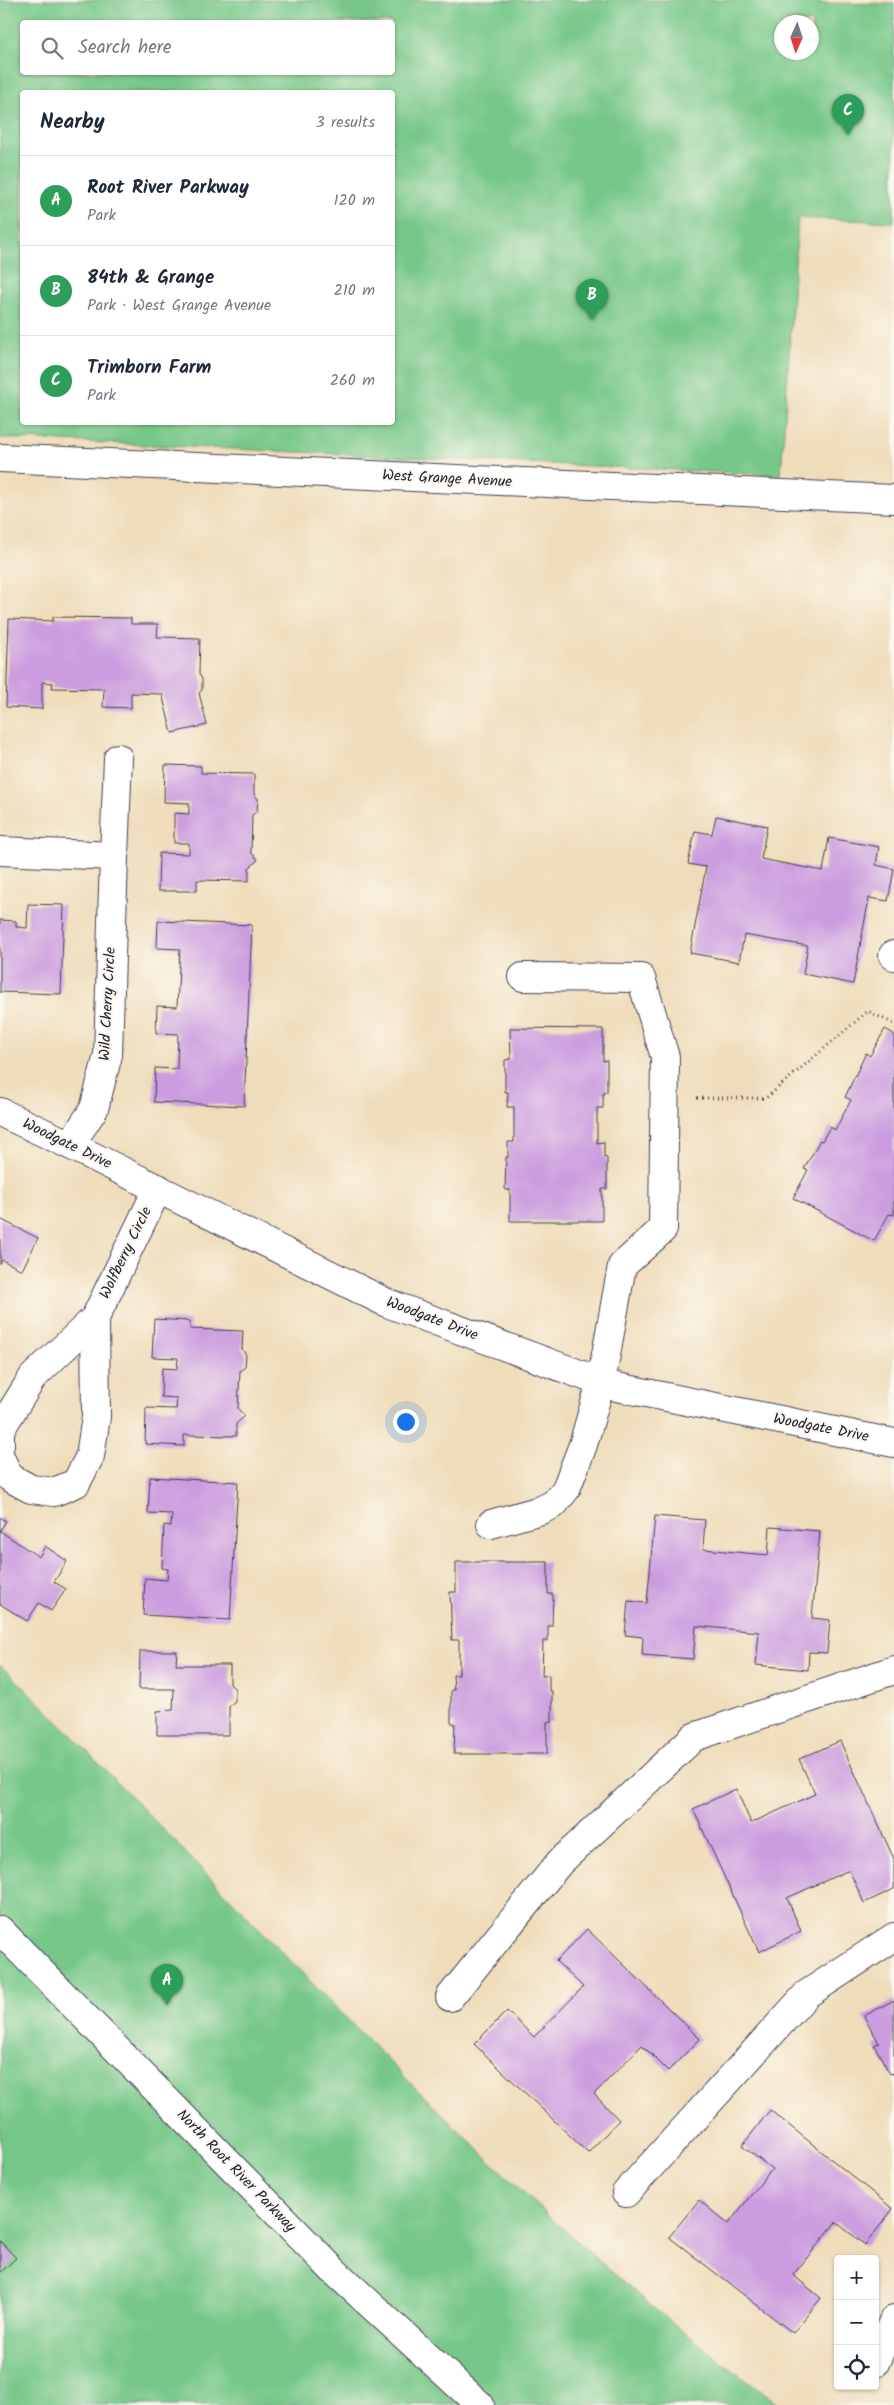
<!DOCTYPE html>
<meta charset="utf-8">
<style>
:root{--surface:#fff;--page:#f6f6f7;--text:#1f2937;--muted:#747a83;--line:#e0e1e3;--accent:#0f766e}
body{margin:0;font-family:Kalam,sans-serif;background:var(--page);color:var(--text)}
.controls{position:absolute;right:15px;bottom:15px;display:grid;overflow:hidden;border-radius:5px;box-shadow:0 1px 4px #0004}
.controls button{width:45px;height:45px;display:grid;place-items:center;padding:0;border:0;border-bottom:1px solid var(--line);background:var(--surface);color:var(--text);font:25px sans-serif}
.compass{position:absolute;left:774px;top:15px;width:45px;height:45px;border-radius:50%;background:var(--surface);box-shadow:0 1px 4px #0004;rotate:183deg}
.you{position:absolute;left:405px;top:1421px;width:18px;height:18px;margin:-12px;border:4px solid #fff;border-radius:50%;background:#1a73e8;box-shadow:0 0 0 8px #1a73e833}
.badge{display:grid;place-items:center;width:32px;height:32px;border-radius:50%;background:var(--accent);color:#fff;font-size:16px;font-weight:700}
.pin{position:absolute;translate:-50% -41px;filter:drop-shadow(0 1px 2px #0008)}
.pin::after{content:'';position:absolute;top:26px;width:18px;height:15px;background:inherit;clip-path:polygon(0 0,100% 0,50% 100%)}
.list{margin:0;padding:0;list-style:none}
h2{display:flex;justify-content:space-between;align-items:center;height:65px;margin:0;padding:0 20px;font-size:21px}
h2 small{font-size:16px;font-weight:400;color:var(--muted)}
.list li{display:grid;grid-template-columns:32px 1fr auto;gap:15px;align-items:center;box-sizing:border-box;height:90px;padding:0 20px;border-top:1px solid var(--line)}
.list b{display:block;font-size:19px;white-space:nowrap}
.list p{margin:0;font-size:16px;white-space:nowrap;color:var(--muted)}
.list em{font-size:16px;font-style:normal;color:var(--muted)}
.icon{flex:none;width:28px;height:28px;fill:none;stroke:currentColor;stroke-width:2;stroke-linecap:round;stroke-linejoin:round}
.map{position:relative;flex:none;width:894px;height:2405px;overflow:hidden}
.search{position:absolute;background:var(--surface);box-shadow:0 1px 4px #0004;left:20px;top:20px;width:375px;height:55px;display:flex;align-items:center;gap:12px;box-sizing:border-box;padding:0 18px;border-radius:5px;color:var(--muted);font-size:19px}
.panel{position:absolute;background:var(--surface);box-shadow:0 1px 4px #0004;left:20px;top:90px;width:375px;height:335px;border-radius:5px}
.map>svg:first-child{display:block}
.green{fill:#76c788;stroke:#4c7462;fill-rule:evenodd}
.building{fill:#cb9cdf}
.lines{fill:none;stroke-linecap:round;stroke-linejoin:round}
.minor-casing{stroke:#413e4e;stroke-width:30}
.path{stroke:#413e4e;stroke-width:3;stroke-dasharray:1 4;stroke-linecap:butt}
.minor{stroke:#fff;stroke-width:28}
.labels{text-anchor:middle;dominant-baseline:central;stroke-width:4;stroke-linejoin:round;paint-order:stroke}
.street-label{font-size:15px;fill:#22223b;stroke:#fbf7ec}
</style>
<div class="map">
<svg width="894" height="2405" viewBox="0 0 894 2405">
<rect width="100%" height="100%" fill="#fbf7ec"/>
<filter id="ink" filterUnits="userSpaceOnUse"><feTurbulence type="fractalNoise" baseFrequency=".02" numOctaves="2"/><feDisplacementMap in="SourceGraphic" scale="10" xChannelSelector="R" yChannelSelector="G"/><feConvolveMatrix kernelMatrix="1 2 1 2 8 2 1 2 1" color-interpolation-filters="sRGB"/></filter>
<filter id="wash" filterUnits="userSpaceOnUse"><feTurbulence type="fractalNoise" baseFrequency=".0096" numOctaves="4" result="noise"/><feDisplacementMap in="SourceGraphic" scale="20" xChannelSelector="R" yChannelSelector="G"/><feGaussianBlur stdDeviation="1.12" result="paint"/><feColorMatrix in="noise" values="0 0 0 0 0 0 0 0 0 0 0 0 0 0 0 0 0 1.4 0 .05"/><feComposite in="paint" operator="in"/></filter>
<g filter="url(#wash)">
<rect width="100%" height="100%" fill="#efdcba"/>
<!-- green -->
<g class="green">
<path d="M0,0H808L810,3L894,4V222L798,218L781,475L0,438ZM22,22H392V72H22ZM782,22H812V52H782ZM22,92H392V422H22Z"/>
<path d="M0,1665C49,1710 94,1759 141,1807C345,2014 542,2235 780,2405H0Z"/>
</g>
<g id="blocks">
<!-- building -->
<g class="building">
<path d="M53,617L131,618V624H158L157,637L200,638L199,674L202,679V690L199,693L207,725L172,733L162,694L131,693V708L103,707L104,689L52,688L53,683L42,682V709L6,707L9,619L53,621Z"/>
<path d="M165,765L201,766V773L254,774V794L258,799L257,811L252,815L251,852L258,860L249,868V881L197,880V891H158L159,853L189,854V843H174V813L189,814V803L164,802Z"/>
<path d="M716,816L767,826L761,859L823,871L829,838L879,847L876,865L894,869L888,901L869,898L853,984L803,974L808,946L744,935L739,962L690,953L706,867L688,864L695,831L712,834Z"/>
<path d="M28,904L64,905L61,994L0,992V920L16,921V927L27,928Z"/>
<path d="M158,921L252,925L244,1106L154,1102L155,1068L177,1069L178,1034L156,1033L157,1006L177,1007L180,949L157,948Z"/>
<path d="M510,1028L603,1029V1061L607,1060V1092L603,1093V1108H597V1143L604,1142V1157L607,1158V1189H602V1221H510V1190H505L506,1157H508V1142H514V1107H507L508,1092H505V1060L511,1059Z"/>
<path d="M885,1029L894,1034V1215L889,1214L874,1241L793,1198L808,1170L804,1169L820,1140L822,1141L830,1127L835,1130L851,1100L845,1097L866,1053L870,1056Z"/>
<path d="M0,1219L38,1238L22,1270L2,1260L0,1264Z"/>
<path d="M154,1319L190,1321V1329L243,1331L242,1349L246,1355L245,1367L240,1371L238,1409L245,1416L236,1424V1436L184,1435V1446L145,1444L146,1408L176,1409L177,1398L161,1397L162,1368L177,1369L178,1358L152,1357Z"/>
<path d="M150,1477L238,1482L230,1620L143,1615L145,1578L167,1580L168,1569L162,1568L164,1525L171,1526L172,1514L148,1513Z"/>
<path d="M655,1516L705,1520L703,1549L768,1555L770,1527L820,1531L812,1618L830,1620L827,1653L809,1652L808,1670L756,1665L759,1632L696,1626L693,1659L642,1655L643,1637L625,1635L628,1601L647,1603Z"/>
<path d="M0,1517L6,1521L0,1531Z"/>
<path d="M0,1531L39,1557L45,1546L67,1561L54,1582L66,1589L51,1611L39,1603L27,1621L0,1604Z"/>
<path d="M456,1562H548V1594H553L552,1626H548V1641H543L542,1676L549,1675V1691H552V1722H547V1754H454L455,1723H451V1690H454L453,1675H459V1640H452L450,1592H456Z"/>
<path d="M140,1651H177L176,1665H230V1684L235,1689V1701L229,1706V1735H157V1711L173,1710L174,1689H139Z"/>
<path d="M840,1741L894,1859V1889L864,1903L849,1870L787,1898L801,1931L759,1952L693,1809L736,1789L751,1823L815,1794L799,1759Z"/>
<path d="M587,1929L700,2039L668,2071L642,2045L594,2094L619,2120L588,2153L474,2044L507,2011L534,2037L583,1987L556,1961Z"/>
<path d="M894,2000V2076L892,2073L890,2074L874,2045L879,2043L864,2016Z"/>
<path d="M770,2110L893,2209L865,2245L836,2222L793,2275L821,2298L793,2333L669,2237L699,2200L728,2224L772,2169L742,2146Z"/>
<path d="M0,2241L16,2258L0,2273Z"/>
</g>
</g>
</g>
<g filter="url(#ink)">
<use href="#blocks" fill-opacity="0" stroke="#413e4e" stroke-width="1"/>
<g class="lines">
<!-- minor casing -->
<g class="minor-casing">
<g id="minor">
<path d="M0,458L894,499"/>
<path d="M0,851L114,856L118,758"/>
<path d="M893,955L894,956"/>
<path d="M0,1112L70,1145L387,1303L612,1386L894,1443"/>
<path d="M70,1145L94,1109L108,1055L114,856"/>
<path d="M0,1445V1430L33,1377L95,1318L158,1188"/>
<path d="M0,1457L9,1477L31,1489L54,1492L76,1483L90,1456L96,1417L95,1318"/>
<path d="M491,1524L541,1510L554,1504L566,1489L583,1445L601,1382L622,1266L663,1229L665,1057L641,978L523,977"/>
<path d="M0,1930L334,2271L480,2405"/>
<path d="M450,1997L560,1862L694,1737L894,1670"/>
<path d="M626,2193L807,1994L894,1937"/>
<path d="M875,2363L894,2319"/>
</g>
</g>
<!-- path -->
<path class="path" d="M697,1098H766L868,1011L894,1024"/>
<!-- minor -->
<use href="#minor" class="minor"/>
</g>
</g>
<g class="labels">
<!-- street labels -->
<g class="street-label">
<text transform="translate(447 479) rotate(3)">West Grange Avenue</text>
<text transform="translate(108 1004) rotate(-87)">Wild Cherry Circle</text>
<text transform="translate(67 1144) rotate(26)">Woodgate Drive</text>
<text transform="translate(126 1253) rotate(-64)">Wolfberry Circle</text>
<text transform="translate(432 1319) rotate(21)">Woodgate Drive</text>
<text transform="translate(821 1428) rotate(11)">Woodgate Drive</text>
<text transform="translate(236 2171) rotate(46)">North Root River Parkway</text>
</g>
</g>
</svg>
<div class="controls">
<button>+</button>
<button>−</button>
<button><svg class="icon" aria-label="locate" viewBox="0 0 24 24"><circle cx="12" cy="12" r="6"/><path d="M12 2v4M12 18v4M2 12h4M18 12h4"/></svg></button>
</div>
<svg class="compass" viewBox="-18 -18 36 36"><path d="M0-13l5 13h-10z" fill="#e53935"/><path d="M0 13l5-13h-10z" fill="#747a83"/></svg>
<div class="you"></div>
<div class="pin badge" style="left:167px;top:2005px;background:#2e9e5b">A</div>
<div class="pin badge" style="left:592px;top:320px;background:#2e9e5b">B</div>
<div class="pin badge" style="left:848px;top:135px;background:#2e9e5b">C</div>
<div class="search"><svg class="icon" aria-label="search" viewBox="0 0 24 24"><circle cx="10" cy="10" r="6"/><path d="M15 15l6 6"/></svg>Search here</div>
<section class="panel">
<h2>Nearby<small>3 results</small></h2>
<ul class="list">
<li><span class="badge" style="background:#2e9e5b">A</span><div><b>Root River Parkway</b><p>Park</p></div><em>120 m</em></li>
<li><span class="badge" style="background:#2e9e5b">B</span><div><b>84th &amp; Grange</b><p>Park · West Grange Avenue</p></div><em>210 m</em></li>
<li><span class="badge" style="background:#2e9e5b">C</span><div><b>Trimborn Farm</b><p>Park</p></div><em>260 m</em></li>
</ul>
</section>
</div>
